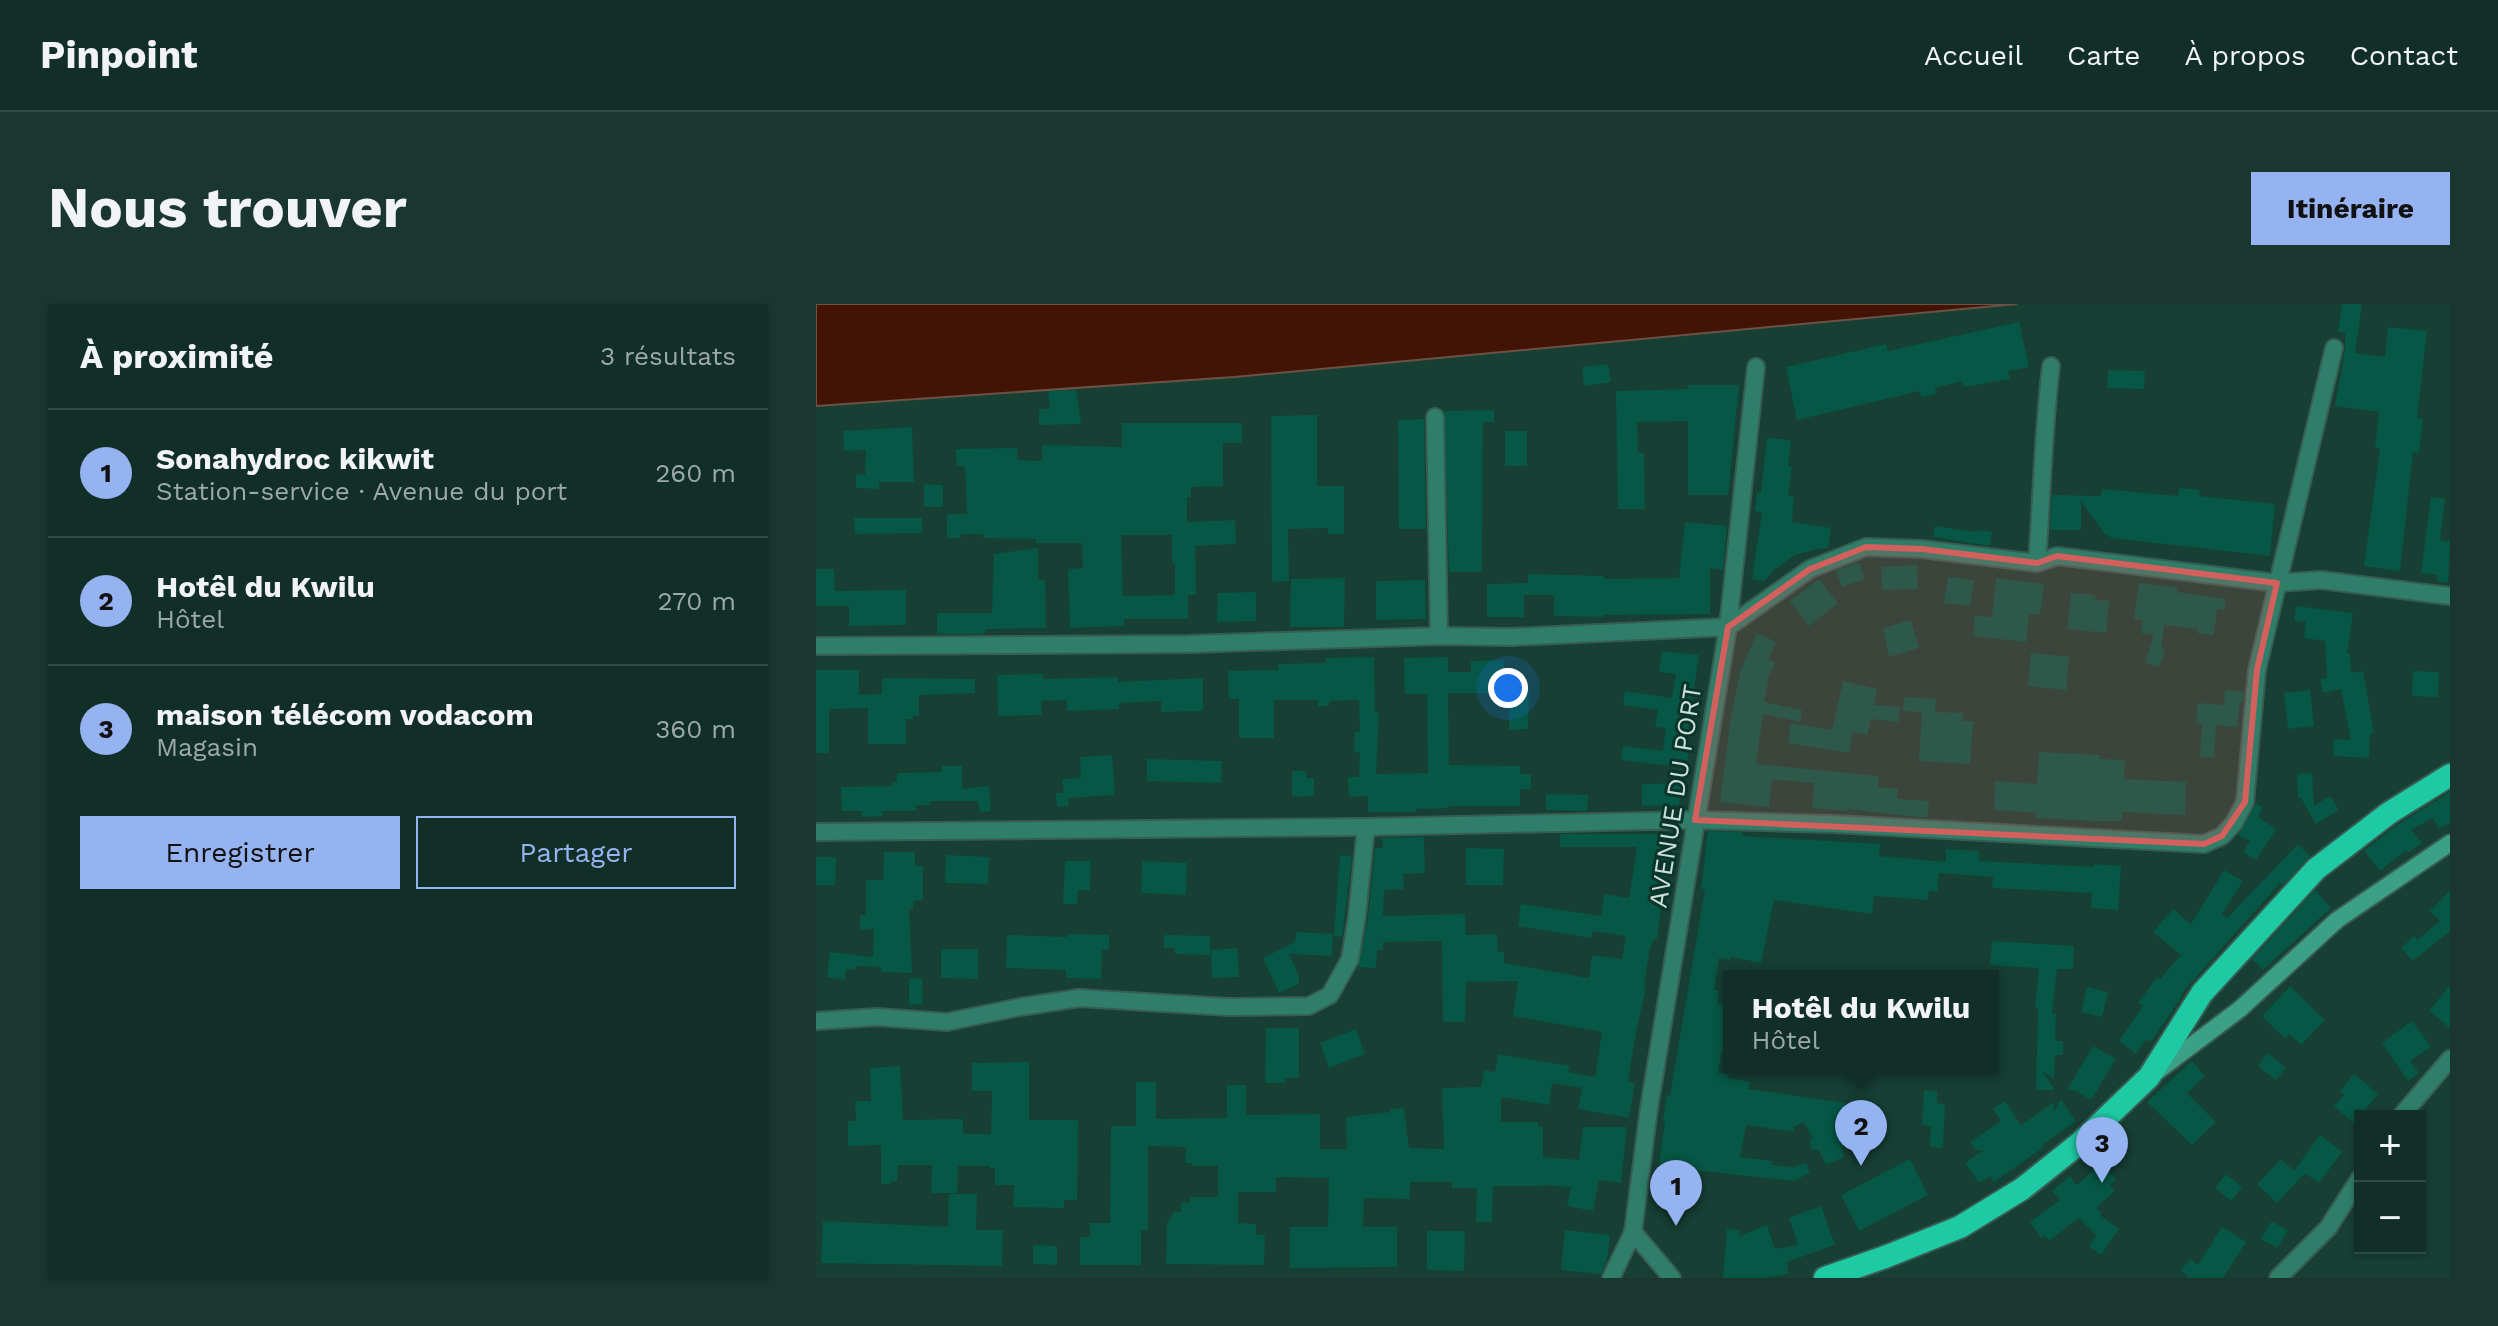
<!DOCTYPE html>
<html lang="fr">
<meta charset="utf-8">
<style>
:root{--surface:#112f27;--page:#1a372f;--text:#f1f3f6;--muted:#9ca9a7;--line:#304a44;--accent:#95b2f1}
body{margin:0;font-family:"Work Sans",sans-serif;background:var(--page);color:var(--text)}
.controls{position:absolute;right:24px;bottom:24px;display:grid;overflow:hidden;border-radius:0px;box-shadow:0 2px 6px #0004}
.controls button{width:72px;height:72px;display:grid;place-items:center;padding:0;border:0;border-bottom:2px solid var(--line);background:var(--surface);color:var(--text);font:40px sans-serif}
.you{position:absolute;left:692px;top:384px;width:28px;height:28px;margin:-20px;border:6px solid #fff;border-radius:50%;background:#1a73e8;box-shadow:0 0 0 12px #1a73e833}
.badge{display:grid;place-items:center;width:52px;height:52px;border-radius:50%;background:var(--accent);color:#111;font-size:26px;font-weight:700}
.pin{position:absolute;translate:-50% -66px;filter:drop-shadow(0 2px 4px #0008)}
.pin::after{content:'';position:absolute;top:42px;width:28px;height:24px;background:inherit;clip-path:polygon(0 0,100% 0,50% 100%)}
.popup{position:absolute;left:907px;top:666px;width:276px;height:104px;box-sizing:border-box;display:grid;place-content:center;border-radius:0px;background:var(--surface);filter:drop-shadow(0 2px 6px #0005);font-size:26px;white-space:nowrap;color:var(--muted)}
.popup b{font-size:30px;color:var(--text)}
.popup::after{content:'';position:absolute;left:50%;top:100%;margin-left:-16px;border:16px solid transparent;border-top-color:var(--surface)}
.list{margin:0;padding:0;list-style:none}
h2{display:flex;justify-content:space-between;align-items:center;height:104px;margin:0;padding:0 32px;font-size:34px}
h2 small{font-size:26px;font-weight:400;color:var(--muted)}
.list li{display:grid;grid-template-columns:52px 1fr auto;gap:24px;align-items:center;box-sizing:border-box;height:128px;padding:0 32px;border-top:2px solid var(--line)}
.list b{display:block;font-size:30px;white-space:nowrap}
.list p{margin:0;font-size:26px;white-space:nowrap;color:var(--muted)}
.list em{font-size:26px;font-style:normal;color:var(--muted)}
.actions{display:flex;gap:16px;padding:24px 32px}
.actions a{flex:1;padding:18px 0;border:2px solid var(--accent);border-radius:0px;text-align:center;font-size:28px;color:var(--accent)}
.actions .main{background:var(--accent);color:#111}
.map{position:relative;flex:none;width:1634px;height:974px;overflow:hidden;border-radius:0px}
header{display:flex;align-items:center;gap:48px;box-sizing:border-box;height:112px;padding:0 40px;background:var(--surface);border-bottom:2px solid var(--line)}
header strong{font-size:38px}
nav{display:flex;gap:44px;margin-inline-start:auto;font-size:28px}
.intro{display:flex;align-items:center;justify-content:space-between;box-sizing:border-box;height:192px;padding:0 48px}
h1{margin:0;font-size:56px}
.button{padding:20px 36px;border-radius:0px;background:var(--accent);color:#111;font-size:28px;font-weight:700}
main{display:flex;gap:48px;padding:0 48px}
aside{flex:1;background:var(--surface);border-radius:0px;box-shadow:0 2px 6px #0004}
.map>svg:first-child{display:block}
.water{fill:#431405;stroke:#6c5245;stroke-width:2}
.building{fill:#065745;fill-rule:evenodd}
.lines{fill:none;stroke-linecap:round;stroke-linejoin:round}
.minor-casing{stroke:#385c52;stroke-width:20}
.secondary-casing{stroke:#385c52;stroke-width:20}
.trunk-casing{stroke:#385c52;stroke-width:26}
.minor{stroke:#2e7e69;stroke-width:16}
.secondary{stroke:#3ba086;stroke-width:16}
.trunk{stroke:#1ecaa4;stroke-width:22}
.marked{fill:#d3605d;fill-opacity:0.2;stroke:#d3605d;stroke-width:6;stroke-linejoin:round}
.labels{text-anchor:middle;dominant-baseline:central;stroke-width:6;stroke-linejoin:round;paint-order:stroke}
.street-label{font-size:26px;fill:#cce1d9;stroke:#0b342a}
</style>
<header>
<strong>Pinpoint</strong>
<nav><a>Accueil</a><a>Carte</a><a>À propos</a><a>Contact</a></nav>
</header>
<div class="intro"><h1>Nous trouver</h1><a class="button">Itinéraire</a></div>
<main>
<aside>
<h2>À proximité<small>3 résultats</small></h2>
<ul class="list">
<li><span class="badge">1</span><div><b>Sonahydroc kikwit</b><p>Station-service · Avenue du port</p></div><em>260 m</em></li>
<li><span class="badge">2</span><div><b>Hotêl du Kwilu</b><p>Hôtel</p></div><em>270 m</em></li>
<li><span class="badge">3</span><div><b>maison télécom vodacom</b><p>Magasin</p></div><em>360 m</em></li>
</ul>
<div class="actions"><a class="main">Enregistrer</a><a>Partager</a></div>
</aside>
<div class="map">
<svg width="1634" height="974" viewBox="0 0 1634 974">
<rect width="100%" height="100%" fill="#173f34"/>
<!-- water -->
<path class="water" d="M0,0H1201L418,73L0,102Z"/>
<!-- building -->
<g class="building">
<path d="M1526,0H1546L1539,49L1569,53L1572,23L1611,27L1601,114L1607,115L1603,149L1597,148L1584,267L1548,262L1564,145L1559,144L1563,108L1519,102L1529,46V28H1522Z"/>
<path d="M1203,18L1213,63L1192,67L1194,75L1148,83L1146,77L1119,84L1120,90L1105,93L1104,87L981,116L970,63L1070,40L1072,47Z"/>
<path d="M792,60L795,78L768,82L766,63Z"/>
<path d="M1292,66L1329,67L1328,85L1291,84Z"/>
<path d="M872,81H923L912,191H872V117L821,118L822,149H828L829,205H802L800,87L872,85Z"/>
<path d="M260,86L265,120L223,121V105H234L232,87Z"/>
<path d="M678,106V118H667L666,268H633L628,107Z"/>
<path d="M501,111V182H528V230H512V224L472,225L473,277L456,278L455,112Z"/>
<path d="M608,115L610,225H583L582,116Z"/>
<path d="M306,119H426V139H407V182L375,183V193H371V218L419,216L420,240L379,242L380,291H372V315H308V322L254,324L252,265L267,264L266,239H220V235L167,234V230H145V234H131V210H151L149,162H141L140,145L201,144V156L226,157V141L306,143ZM305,231H356V259H359V291L307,292Z"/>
<path d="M96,123L98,178H63V185L40,184V170L49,171L50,146L28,147L27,127Z"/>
<rect x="689" y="127" width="22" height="35"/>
<path d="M951,134L975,136L972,163H976L972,191L978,192L976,218L1015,224L1012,244L1000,245L977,252L957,267L949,277L936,275L946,208L939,207L941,189H945Z"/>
<path d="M108,180L127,181V203H108Z"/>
<path d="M1363,184L1384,186L1383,192L1459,200L1454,252L1296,234L1288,229L1265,197V226H1234L1236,191L1285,192L1286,185L1362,192Z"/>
<path d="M1615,193L1629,195L1624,236L1634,238L1632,279L1621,277L1622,271L1605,269Z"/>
<path d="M38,214H106V229L39,230Z"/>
<path d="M869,218L911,222L907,266L894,264V310L787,311V313L738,312V291H708V313H671V280L712,279V270L788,272V275L863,274Z"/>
<path d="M1119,222L1161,228V226L1176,228L1174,242L1117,233Z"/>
<path d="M222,244V276H229L230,324L169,325V330H121V309H176L178,250Z"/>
<path d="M1043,258L1049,275L1026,283L1020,267Z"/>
<path d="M1101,261L1102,285L1066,286L1065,263Z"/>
<path d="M0,265H18L19,287L90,286V321L33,322V302H0Z"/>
<path d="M1132,273L1158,276L1154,302L1128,299Z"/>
<path d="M529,274L528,323H474L475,275Z"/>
<path d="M1180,274L1228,280L1224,311L1213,310L1210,338L1157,332L1159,312L1176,313Z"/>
<path d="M1003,275L1022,299L993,322L974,297Z"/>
<path d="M609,276L610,315L560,316V277Z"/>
<path d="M1323,279L1362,284L1361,288L1410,295L1408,306L1401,305L1398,331L1381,329L1382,325L1348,321L1345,344L1349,346L1343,363L1329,359L1338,331L1325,329L1327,316L1318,315Z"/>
<path d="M440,288V317L401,318L402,289Z"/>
<path d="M1255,289L1280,291L1279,296L1293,297L1290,329L1251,325Z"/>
<path d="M1480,302L1537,309L1531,350H1534L1535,369L1547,367L1558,429H1554L1553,454L1517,452L1518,435L1535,436L1525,385L1507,389L1504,375L1511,374L1509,337L1488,334L1490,318L1478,317Z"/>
<path d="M1095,316L1103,344L1073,353L1067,324Z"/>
<path d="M941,329L960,338L952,356L959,359L953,372L948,398L986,406L984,418L947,410L940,460L1063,472L1062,483L1082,485L1081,495L1113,497L1111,514L1032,505V507L996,504L998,479L977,477L956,476L953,503L904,498L915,412L925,365Z"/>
<path d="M846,347L883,351L870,440H873L871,464L805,456L807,442L847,447L850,424L839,423L842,406L807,401L809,387L856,394L860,370L843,368Z"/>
<path d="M1215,349L1253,353L1250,386L1212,382Z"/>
<path d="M558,353L559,408H563L560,470L612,469L611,390H589L588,354L632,353V368H655V357L688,356V389H632L633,461L704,462V470H715V485H704V502H633V504L600,505V508H552V492L533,493L532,473H543L544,449L538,448L539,428H544L543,396L513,397V402H502V396H458V434H423V395H413L412,367L462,366V360L510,359V354Z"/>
<path d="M0,366H43V391L66,390V374L159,375V389L103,391V412H97V415H90V440H52V404L13,405V449H0Z"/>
<path d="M1597,367L1623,368L1622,393L1596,392Z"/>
<path d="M227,370V375L302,373V378L387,374V407L345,408V397L303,399V405L251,407V396L225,397L226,411L182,412L181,371Z"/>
<path d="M1027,377L1061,385L1058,401L1084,403L1082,418L1055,415L1051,431L1037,428L1033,449L972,439L975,419L1016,426Z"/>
<path d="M1409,386L1428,388L1427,398H1424L1421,423L1400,421L1398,454L1384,453L1386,419H1380L1382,399L1408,401Z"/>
<path d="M1494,386L1498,422L1472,425L1468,389Z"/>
<path d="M693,387H713L712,425L693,426Z"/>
<path d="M1088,393L1120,395L1119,408L1147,409V417H1157L1154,460L1103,457L1106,408L1087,407Z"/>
<path d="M1223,448L1283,451V455L1309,456L1308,475L1370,478L1369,511L1306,508V517H1280L1219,514L1220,509L1178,506L1179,477L1221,480Z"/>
<path d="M296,451L299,491L252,494L253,502L241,503L240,489H248L246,475L265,474L264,453Z"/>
<path d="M331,455L406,457L405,479L331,477Z"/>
<path d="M126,462H146V485L173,482L175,507L164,508L162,497H114V501H100V507H66L67,512L46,513V507H26L25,483L76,482V478H81V469L126,468Z"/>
<path d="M476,467H490V474H498V492L476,493Z"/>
<path d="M1496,469L1498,502L1514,492L1523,506L1500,520L1485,494H1482L1481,470Z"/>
<path d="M866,479L863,501L826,502V480Z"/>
<path d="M1634,488V519L1623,525L1617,514L1595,526L1606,539L1592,549L1590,546L1564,567L1548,547L1581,521Z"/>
<path d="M730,490L772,491L771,507L730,506Z"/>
<path d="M1440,499L1447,503L1442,513L1460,525L1440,556L1427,548L1434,537L1422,531Z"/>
<path d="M892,527L926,528V532L1064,540L1063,552L1130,558V545L1163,547V557L1278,563V560L1305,562L1302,606L1275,604L1276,589L1176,584L1177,573L1123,569L1121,588L1113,587L1112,596L1058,592L1056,610L958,596L945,659L914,653V656L903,654L898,686L903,687L901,700L913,701V744L909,743L908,747H906L902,769L912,770L911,774L934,778L932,785L1029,799L1025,832L1038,830L1040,841L1026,842L1028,853L1010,861L1002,845L995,846L994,836L997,835L988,818L977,823L979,828L930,821L924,853L957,857L956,861L976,863L990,859L994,869L977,877L843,862L849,816H847L851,791L854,792L889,585H885Z"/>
<path d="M744,530H859V566L850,565L841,635H838L834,644L828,682L830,683L819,734L812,778L819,779L813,814L762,805L766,784L736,779L733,801L685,793V818H722V823H727V853L763,856L767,823H811L805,879L783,876L777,907L751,902L755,883L726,881V882H677L676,918H660L661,884H636V878H594V895L548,894L547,923H581V963L474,964V923H512L513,874L460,873V888H422V919L440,920V931H449L448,961L350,960L351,919L358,908H365V899H373L374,893H402V862H376V859H369L370,843L332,842V926H325V961H264V933H274V919H294L295,822H320V778H340V815L411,814V781H430V811L504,810V845H531L530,813L575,808L574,805L588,804L593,844L628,845L626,784L665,783L668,766L679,768L682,750L754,762L752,768L779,773L786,728L697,712L702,677L650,678L649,718H627L626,637L567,638V646H561L560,664L542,663L552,614L559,544H567L566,534L608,533L609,569L587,570L588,585L568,586L567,612L649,610L650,631L681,630L682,648H688V659L773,674L776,651L806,655L810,632L777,627L775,634L702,622L705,600L785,612L788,590L813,594L821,543H744Z"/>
<path d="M1482,540L1494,552L1467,581L1464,579L1365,690L1367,691L1335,738L1330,735L1320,750L1303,737L1327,702L1322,699L1341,673L1344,675L1365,651L1337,628L1357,605L1375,620L1408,566L1427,577L1406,610L1411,614Z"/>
<path d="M650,544L688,545L687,581H650Z"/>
<path d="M68,548H99V562H107V596L97,597V605H93L96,669L65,668V663L40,662L39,666L30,665L29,676L11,673L14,648L57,653L58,625L44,626V611H50V576H67Z"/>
<path d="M130,551L173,553L172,580L129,579Z"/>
<path d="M524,551L536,552L526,633L518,632Z"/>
<path d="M0,553H20L19,581H0Z"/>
<path d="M249,557H275L274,586H262L261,600H247Z"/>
<path d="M326,557L371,559L370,591L325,589Z"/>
<path d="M1499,586L1515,604L1447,666L1436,655Z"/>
<path d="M1634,586V627L1597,657L1585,644L1598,632L1601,636L1624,617L1614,607Z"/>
<path d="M480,628L517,630L516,652L473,650L483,672V680L463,689L447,654L479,638Z"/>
<path d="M252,630L293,631V646H286L285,675L250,674V666L190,664L191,631L251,633Z"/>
<path d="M348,631L394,632V651L359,650V644H348Z"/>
<path d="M1176,637L1258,642L1257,665H1241L1236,709H1240L1239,737H1247V751H1239L1238,775L1226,767L1239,786H1220L1222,704H1219L1223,664L1174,661Z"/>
<path d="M421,644L423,673L396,674L395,646Z"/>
<path d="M125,645H162V675L125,674Z"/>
<path d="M106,674L107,700L93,701V675Z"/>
<path d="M1634,681V724L1613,707Z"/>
<path d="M1474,682L1509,716L1485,741L1473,730L1469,735L1446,712Z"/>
<path d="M1271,683L1292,688L1286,713L1265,708Z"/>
<path d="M1596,717L1615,743L1594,757L1603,769L1592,777L1566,739Z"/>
<path d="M450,724H483V774H469V779H449Z"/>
<path d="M540,725L549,750L513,764L504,739Z"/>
<path d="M1277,742L1300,755L1275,796L1258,786H1251Z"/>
<path d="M1452,749L1470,764L1460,776L1442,762Z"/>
<path d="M1376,757L1389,772L1371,789L1400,818L1376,841L1331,798Z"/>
<path d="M213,758V816H262L261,896H248V904L197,903L198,881H179V864H174V862H142L141,889H115L116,861H82L81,877H75V880H65V841L32,842V817H40L39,797H55L54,764L84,762L87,816L147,815V830H175L176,787H156V759Z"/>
<path d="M1538,770L1562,790L1549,806L1552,808L1548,812H1544V817L1540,821L1518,802L1528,791L1524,787Z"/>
<path d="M1108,786L1121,787V799L1129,800L1127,844L1114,843L1115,822L1106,821Z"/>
<path d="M1245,795L1260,817L1226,841L1228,843L1178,878L1174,872L1163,879L1149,859L1168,846H1160L1154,838L1185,817L1177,805L1189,797L1205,821L1238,798V808Z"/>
<path d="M1504,831L1526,848L1503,879L1489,869L1461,899L1441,880L1465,855L1478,867Z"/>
<path d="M1094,855L1112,891L1043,927L1025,891Z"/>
<path d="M1286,859L1300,875L1294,881L1299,887L1280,904L1286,909L1284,911L1303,925L1285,951L1273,942L1280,931L1263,914L1233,937L1228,931L1225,934L1214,918L1244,896L1236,887L1254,872L1261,881Z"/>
<path d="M1410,870L1426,883L1415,897L1399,884Z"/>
<path d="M133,890H161L160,926H187L186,962L5,959L7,917L132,923Z"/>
<path d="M1005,902L1019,941L971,958L973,970L949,974H907L911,925L923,926L924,932L951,921L959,945L982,941L973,914Z"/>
<path d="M1456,917L1472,927L1461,944L1445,935Z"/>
<path d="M1406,923L1430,938L1407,974H1373L1365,966L1374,955L1382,961Z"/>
<path d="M749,926L794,931L791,957L785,970L745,966Z"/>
<path d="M611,927H649L648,967L611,966Z"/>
<path d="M217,941L241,942V961L217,960Z"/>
</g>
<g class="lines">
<!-- minor casing -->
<g class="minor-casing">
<g id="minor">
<path d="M619,113L623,332"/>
<path d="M1221,259C1226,193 1227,127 1235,62"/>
<path d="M0,342L374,340L623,332L696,333L912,323L994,265L1050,243L1106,245L1221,259L1241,252L1461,279L1505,276L1634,292"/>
<path d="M0,528L550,523L879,516L1018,520L1388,540L1406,532L1418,519L1429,498L1441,366L1518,44"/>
<path d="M0,717L61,713L131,718L204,703L263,694L413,703L493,702L514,691L534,655L541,612L550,523"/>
<path d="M1585,812L1634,755"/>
<path d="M817,928L856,974"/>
<path d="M795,974L817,928L833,804L912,323L940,63"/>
<path d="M1462,974L1512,924L1544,874"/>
</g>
</g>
<!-- secondary casing -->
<g class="secondary-casing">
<path id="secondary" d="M1339,769L1424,705L1521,616L1634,539"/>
</g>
<!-- trunk casing -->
<g class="trunk-casing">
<path id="trunk" d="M1009,974L1069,953L1144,923L1206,885L1265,838L1333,773L1386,689L1500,565L1573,509L1634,471"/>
</g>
<!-- minor -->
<use href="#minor" class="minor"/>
<!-- secondary -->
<use href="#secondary" class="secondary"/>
<!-- trunk -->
<use href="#trunk" class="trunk"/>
</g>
<!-- marked area -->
<path class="marked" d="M1050,243L1106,245L1221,259L1241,252L1461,279L1441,366L1429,498L1406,532L1388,540L879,516L912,323L994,265Z"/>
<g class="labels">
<!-- street labels -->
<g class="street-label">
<text transform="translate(859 492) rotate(-81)">AVENUE DU PORT</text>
</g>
</g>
</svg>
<div class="controls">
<button>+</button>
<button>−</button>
</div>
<div class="you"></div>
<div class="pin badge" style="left:860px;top:922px">1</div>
<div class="pin badge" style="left:1045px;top:862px">2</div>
<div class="popup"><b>Hotêl du Kwilu</b>Hôtel</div>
<div class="pin badge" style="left:1286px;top:879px">3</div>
</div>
</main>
